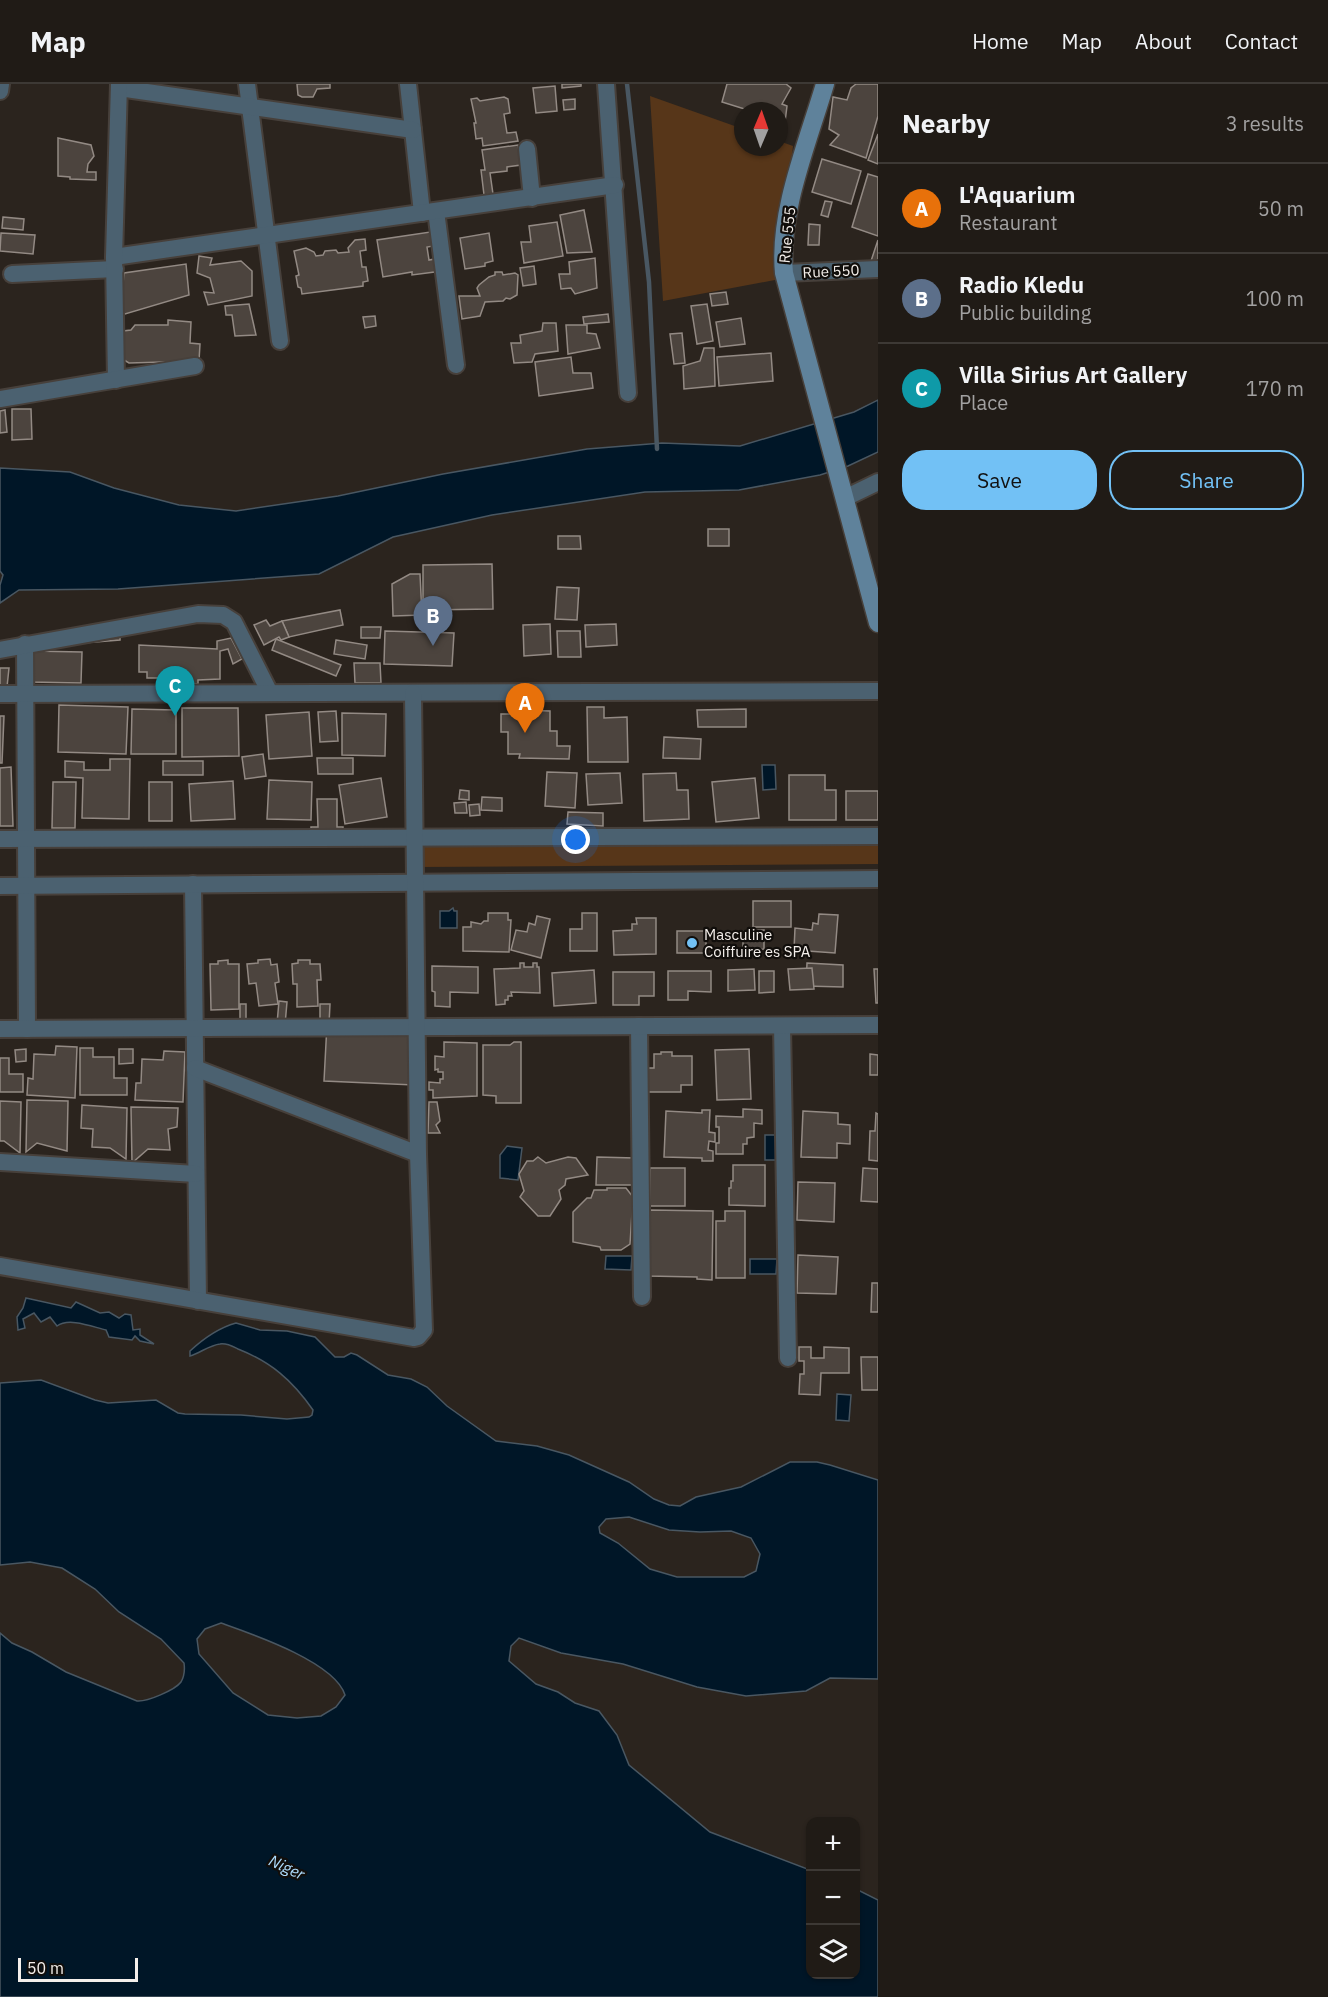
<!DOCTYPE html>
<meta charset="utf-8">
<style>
:root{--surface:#201b16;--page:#28241f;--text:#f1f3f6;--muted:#a2a1a1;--line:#3d3935;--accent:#72c1f5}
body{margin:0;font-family:"IBM Plex Sans",sans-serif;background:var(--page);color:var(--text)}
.controls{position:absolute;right:18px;bottom:18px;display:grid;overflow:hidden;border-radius:12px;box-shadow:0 2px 4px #0004}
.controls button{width:54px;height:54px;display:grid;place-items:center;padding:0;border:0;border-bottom:2px solid var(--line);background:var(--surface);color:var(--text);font:30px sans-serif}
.compass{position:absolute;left:734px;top:18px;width:54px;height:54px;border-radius:50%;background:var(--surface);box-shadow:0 2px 4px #0004;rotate:2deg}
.scale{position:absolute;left:18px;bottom:15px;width:120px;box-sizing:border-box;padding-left:6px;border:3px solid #f4efeb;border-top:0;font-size:16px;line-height:21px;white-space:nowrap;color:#f4efeb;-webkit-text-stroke:4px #110e0b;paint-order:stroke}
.you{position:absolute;left:576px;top:756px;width:21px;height:21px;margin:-15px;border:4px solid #fff;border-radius:50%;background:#1a73e8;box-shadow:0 0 0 9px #1a73e833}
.badge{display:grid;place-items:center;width:39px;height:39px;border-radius:50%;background:var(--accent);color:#fff;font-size:20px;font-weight:700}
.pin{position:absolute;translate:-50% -50px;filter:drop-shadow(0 2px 3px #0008)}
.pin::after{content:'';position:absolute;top:32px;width:21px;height:18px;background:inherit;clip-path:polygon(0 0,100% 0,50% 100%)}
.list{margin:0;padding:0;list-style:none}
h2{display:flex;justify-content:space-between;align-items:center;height:78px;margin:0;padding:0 24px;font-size:26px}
h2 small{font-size:20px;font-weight:400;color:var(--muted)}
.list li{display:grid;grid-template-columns:39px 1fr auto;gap:18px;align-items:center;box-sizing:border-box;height:90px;padding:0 24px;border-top:2px solid var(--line)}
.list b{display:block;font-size:22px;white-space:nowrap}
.list p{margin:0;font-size:20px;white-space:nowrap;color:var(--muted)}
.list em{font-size:20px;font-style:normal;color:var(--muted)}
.actions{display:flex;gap:12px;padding:18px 24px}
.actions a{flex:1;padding:14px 0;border:2px solid var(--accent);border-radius:24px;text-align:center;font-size:21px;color:var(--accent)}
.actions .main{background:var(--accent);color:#111}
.icon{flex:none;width:33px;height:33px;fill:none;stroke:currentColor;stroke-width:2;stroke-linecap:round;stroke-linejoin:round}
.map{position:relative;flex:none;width:878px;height:1913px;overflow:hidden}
header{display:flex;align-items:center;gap:36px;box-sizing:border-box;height:84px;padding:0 30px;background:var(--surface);border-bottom:2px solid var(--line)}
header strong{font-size:28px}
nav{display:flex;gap:33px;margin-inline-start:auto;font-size:21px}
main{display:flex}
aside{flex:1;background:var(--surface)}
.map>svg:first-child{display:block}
.green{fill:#573619}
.water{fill:#001627;stroke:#495762;stroke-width:1.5;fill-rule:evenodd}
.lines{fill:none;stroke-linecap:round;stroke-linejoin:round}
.stream{stroke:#495762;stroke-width:4.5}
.building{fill:#4c443e;stroke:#938a84;stroke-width:1.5}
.street-casing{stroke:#47403b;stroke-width:20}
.secondary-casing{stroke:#47403b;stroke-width:21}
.street{stroke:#4b6170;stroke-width:16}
.secondary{stroke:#5f829b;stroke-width:18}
.poi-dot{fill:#72c1f5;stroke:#110e0b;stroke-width:2}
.labels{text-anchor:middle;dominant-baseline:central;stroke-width:4.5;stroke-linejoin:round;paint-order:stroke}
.street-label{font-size:15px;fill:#f4efeb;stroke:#110e0b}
.poi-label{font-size:15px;fill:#f4efeb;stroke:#110e0b;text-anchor:start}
.water-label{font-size:16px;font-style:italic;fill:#addbfc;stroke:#110e0b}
</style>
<header>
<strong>Map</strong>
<nav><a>Home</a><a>Map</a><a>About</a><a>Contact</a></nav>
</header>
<main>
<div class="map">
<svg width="878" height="1913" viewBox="0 0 878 1913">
<rect width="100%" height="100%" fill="#2b241e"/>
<!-- green -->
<g class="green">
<path d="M650,12L743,45V63H779V57L793,62L780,195L663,217Z"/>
<path d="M878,760V780L416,783L414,761Z"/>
</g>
<!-- water -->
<g class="water">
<path d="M878,316V368L848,382L820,391L739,406L645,408L492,431L393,453L319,490L118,505L19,506L0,519V501L3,491L0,487V384L70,388L114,404L179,421L236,427L338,412L443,390L587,365L662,359L740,362L854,328Z"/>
<path d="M762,681H775L776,705L763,706Z"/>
<path d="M453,824L454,827H457V844H440V827H449Z"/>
<path d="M765,1051H779L781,1076H765Z"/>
<path d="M507,1062L522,1064L518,1096L500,1094V1071Z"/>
<path d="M606,1172H632L631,1186L605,1185Z"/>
<path d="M750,1175H777L776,1190H750Z"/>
<path d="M26,1214L71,1224L76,1218L100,1229L109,1228L119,1234L125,1230L131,1231L133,1246L140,1245V1251L154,1260L140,1257L135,1252L132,1256L109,1253L106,1246C93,1243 69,1233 57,1242L50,1233L41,1238L34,1229L23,1235L25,1244L18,1246L17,1233L23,1224Z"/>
<path d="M236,1239L260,1246L287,1247L315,1253L335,1273H344L351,1269L357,1271L388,1291L411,1295L427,1303L447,1322L496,1357L537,1362L569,1371L629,1398L654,1415L669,1421L680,1422L696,1413L741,1403L790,1378H817L830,1381L878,1396V1595L830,1594L806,1607L746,1612L697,1603L623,1580L561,1569L519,1554L511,1562L509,1577L536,1600L558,1608L575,1619L599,1627L617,1651L629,1681L710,1748L810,1786V1890H856V1805L878,1816V1913H0V1549L12,1559L32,1568L66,1588L137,1617C147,1618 175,1606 181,1598C185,1591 185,1586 184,1579L161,1555L119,1528L95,1505L62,1484L30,1478L0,1481V1299L41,1296L95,1316L108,1319L156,1316L178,1329L185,1330L241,1331L287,1335L309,1333L312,1331L313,1326C292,1296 271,1278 238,1265C232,1262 227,1259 220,1260C210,1261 200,1269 190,1272V1267C204,1254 218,1244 236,1239ZM629,1433L669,1446L700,1448L731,1447L751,1454L760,1470L756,1487L744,1493H677L650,1485L618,1459L600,1449L599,1443L606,1435ZM221,1539C252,1550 335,1578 345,1611L336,1623L321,1632L297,1634L268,1631L233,1609L199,1570L197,1555L205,1545Z"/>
<path d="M837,1310L851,1311L849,1337L836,1336Z"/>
</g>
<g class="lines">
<!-- stream -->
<path class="stream" d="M627,0L649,198L657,365"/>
</g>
<!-- building -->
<g class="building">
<path d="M297,0H330V4L317,5L313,13H302L298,11Z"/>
<path d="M562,0H581V2L562,4Z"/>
<path d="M727,0H786L791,4L782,20L787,22L785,38L779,36V27H751L722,18Z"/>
<path d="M856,0H878V32L866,74L830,61L839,51L829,45L833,13L847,16L851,4Z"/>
<path d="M555,2L557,27L536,29L533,4Z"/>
<path d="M504,13L508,15L510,29L504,30L507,49L516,48L518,57L483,62L482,54L476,55L474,39H476L471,15L477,14L480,17Z"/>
<path d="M575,15V25L564,26L563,16Z"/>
<path d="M878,50V80L868,76Z"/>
<path d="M58,54L91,61L94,72L88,80L87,88H96V96L70,95V93L58,92Z"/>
<path d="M518,61L521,81L507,83V87L490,89L493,110L484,111L481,86H485L482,66Z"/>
<path d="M822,75L861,87L851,120L812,108Z"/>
<path d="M868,90L878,93V152L852,143Z"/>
<path d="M825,117L832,118L828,133L821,131Z"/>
<path d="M584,126L592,168L567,169L560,131Z"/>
<path d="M3,133L24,135L23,146L2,144Z"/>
<path d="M557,138L563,172L524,179L521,158H531L529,142Z"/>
<path d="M809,140L820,141L819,161H808Z"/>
<path d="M437,147L439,161L427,163L429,176L440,174L442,187L412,191V188L383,193L377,156Z"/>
<path d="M1,149L35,151L33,170L0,167Z"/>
<path d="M489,149L493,177L485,179V182L465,185L460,154Z"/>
<path d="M365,155L366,166L360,167L362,183H366L368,197L363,198V202L302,210L301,204L298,203L296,192L299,191L294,167L306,164L314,168L316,172L323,171L325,167L336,166L338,169L349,168L348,164L355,156Z"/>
<path d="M878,156V180L871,177Z"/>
<path d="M199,172L212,174L210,181L241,177L252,187V212L208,221L204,208L214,209L210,194L197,189Z"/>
<path d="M595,174L597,204L575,210L571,204L561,205L559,190H570L569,178Z"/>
<path d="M186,180L189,211L125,230L119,226L117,200H123L124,189Z"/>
<path d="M534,182L536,200L523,202L520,184Z"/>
<path d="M495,188H502L503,191L515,189L518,191L517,211L510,215L506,214L503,217L485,218L480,232L462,235L459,212H480L477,204L479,201L489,193L495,191Z"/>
<path d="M726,208L728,220L712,222L710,210Z"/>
<path d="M249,220L256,251L235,252L232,231H226L225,222Z"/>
<path d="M707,220L713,257L697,260L691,222Z"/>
<path d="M608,230L609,238L584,240L583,233Z"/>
<path d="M375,232L376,242L365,244L363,233Z"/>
<path d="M741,234L745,260L720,263L716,238Z"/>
<path d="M168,236L191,238L190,259L200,260L199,277L129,279L124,276L123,247L131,246L135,241H168Z"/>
<path d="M543,239H556L558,267L535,270L532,278L514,279L511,259H521L520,251L542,247Z"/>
<path d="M566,241H587V249L596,250L600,264L568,270Z"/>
<path d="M682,249L685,279L674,280L670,250Z"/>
<path d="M704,264H714L715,302L684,305L683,282L700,277Z"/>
<path d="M771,269L773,297L719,302L717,273Z"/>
<path d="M571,273L573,289H591L593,304L539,312L535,278Z"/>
<path d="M12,325H31L32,355L12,356Z"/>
<path d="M5,326L7,348L0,349V327Z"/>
<rect x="708" y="445" width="21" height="17"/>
<path d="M558,452H580L581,465H558Z"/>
<path d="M492,480L493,525L423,526V481Z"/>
<path d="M410,490H420L422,531L393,532L392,500Z"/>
<path d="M557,503L579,504L577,536L555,535Z"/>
<path d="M340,526L343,541L289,553L282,537Z"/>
<path d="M266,536L270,542L282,537L289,553L281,556L279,553L264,561L254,541Z"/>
<path d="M550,540L551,570L524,572L523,541Z"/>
<path d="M616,540L617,561L586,563L585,541Z"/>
<path d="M361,543H381L380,554H361Z"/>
<path d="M385,547L454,549L452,582L384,580Z"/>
<path d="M557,547H580L581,573H558Z"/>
<path d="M120,549V556L83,559V552Z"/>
<path d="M231,554L242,575L233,580L228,565L220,567V595L198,596V600H173L172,598H159V594H147V588H139V561L217,565V557Z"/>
<path d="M276,555L341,581L336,592L272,566Z"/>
<path d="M336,556L367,561L365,575L334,570Z"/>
<path d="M31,567L82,568L81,599L30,598Z"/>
<path d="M354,579H380L381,599H355Z"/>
<path d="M0,584H9L7,603L0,602Z"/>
<path d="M59,621L128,623L126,670L58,668Z"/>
<path d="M587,623H604V634L627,633L628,678H588Z"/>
<path d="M182,624H238L239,672L182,673Z"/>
<path d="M132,625L176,626V670H131Z"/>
<path d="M746,625V643H698L697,626Z"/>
<path d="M516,626L550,627V647H557V662H570L569,675L519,674L520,670H508V648H501V630H516Z"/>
<path d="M336,627L338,657L320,658L318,628Z"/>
<path d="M309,628L312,672L269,675L266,631Z"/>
<path d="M342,629L386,630L385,672L342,671Z"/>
<path d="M0,632H4L2,679H0Z"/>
<path d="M664,653L701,655L700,675L663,674Z"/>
<path d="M263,670L266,692L245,695L242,673Z"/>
<path d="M317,674H353V690H318Z"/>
<path d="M110,675H130L129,735L82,734L83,694L65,693V677L84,678V686H110Z"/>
<rect x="163" y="677" width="40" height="14"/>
<path d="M11,683L13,742H0V684Z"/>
<path d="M547,688L577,689L575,724L545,722Z"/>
<path d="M620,689L622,719L588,721L586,690Z"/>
<path d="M676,689L677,706H688L689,735L644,737L643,690Z"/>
<path d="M789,691H825V706H836V736H789Z"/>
<path d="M381,694L387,733L345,740L339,701Z"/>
<path d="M755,694L759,734L716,738L712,698Z"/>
<path d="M269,696L312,698L311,736L267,735Z"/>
<path d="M233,697L235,735L191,737L189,700Z"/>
<path d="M53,698H76L75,744H52Z"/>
<rect x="149" y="698" width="23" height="39"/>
<path d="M460,706L469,707V716L459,715Z"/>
<rect x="846" y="707" width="32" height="29"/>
<path d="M482,713L502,714V727L481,726Z"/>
<path d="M317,715H337V743H343V746H311V743H318Z"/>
<path d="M466,718L467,729H455L454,719Z"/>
<path d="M479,720L480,731L470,732L469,721Z"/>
<path d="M568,728L603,729V742L567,740Z"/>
<rect x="753" y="817" width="38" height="26"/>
<path d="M488,829H508V836H511L509,868L463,867V843H471V838L481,840L484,837H488Z"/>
<path d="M582,829H597V867H570V845H582Z"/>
<path d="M819,830L838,831L835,869L794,866L795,844L812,846L813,839L818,840Z"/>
<path d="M537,832L550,835L541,874L511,866L516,846L527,848L529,839L535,841Z"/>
<path d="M636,834H656V870L614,871L613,847L632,846V840H637Z"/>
<path d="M764,846V865L743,866V847Z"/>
<rect x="677" y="847" width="29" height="22"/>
<path d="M270,875L271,881L277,880L279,898L275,899L278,920L259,922L256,899L249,900L247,880L258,879V876Z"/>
<path d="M228,876V880H239V925L211,926L210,880H218V877Z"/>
<path d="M298,876H310V880H320L321,896H317L318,922L297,923V900H293L292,880L298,879Z"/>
<path d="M520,879H524V883H533V879H537V883H539L540,909L511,908L512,912H508V916H505V920L496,921L494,885L520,884Z"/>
<path d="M807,879L843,881V903L806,902Z"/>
<path d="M432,882L478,883V909L450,908V923L435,922V908L432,907Z"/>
<path d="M812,884L814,905L790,906L788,885Z"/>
<path d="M754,885L755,906L728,907V886Z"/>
<path d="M874,885H878V919H876Z"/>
<path d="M594,886L596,919L554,922L552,889Z"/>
<path d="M668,887H711V908L688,907V916H668Z"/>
<path d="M759,887H774V908L759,909Z"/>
<path d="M613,888H654V912H639V921H613Z"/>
<path d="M279,917L287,918L285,941L277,940Z"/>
<rect x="240" y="920" width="6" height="20"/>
<path d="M320,920H330L329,940H320Z"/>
<path d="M327,940L417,944L414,1001L324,997Z"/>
<path d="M444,958L477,959V1012L433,1014V1006H429V998L440,999V995H443V988H438V985L435,986V972L444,973Z"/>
<path d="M514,958H521V1019H496V1012L483,1011V961H510Z"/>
<path d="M56,962L77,963L75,1014L27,1011L28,994L33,995L34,970L55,971Z"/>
<path d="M80,964H93V973H114V994H127V1011H80Z"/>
<path d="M26,965V977L16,978L15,966Z"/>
<path d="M119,965H133V979L119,980Z"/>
<path d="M749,965L751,1015L717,1016L715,966Z"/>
<path d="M164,967L185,968L183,1018L135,1016L136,999H141L142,975L163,976Z"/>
<path d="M661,968H672V972H692V1001H681V1008H648V984H654V970H661Z"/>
<path d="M870,970L878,971V991H870Z"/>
<path d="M0,974H9V990H23V1008H0Z"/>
<path d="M27,1016L68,1017L67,1067L37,1059L26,1068Z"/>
<path d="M0,1017L21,1018L20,1069L4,1057H0Z"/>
<path d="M429,1018H437L440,1037L436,1041L440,1049H428Z"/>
<path d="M82,1021L127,1024L126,1075L110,1064L92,1063L93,1045L81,1044Z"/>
<path d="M131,1023L178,1024L177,1043L168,1045L170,1066L148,1065L132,1079Z"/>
<path d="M743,1025L762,1026V1040L754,1039V1053L747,1054V1060H743V1070H716V1059H719V1043H716V1032L743,1033Z"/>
<path d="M702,1026H710L709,1048L715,1049V1058L709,1057L708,1066L713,1067V1077H702V1074L664,1073L666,1027L702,1029Z"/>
<path d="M803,1027L838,1029V1040L850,1041V1060L837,1059V1074L801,1073Z"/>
<path d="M876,1029L878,1030V1077L869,1076L870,1047H875Z"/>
<path d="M538,1073L546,1079L568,1073L576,1074L588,1091L566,1095L565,1101L559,1106L561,1115L550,1132H538L520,1113L524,1107L519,1090L527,1077H533Z"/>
<path d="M597,1073L635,1074V1101H596Z"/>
<path d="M733,1081H765V1122L729,1121V1104H731V1097H733Z"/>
<rect x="650" y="1084" width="35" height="38"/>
<path d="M863,1084L878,1085V1118L861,1117Z"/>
<path d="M798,1098L835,1099L834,1138L797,1136Z"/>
<path d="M607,1104H626L633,1113L630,1160L621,1166H601L600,1163L573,1158V1128L587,1114H591L594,1106H607Z"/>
<path d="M649,1126L713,1127L712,1196L697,1195V1193L648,1192Z"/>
<path d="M725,1127H745V1194H716V1137H725Z"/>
<path d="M798,1171L838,1173L836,1210L797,1209Z"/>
<path d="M872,1199H878V1228H871Z"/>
<path d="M799,1263H811V1274H824V1263L849,1264V1289H821L820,1311L799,1310L800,1290H804V1277H799Z"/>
<path d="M861,1273H878V1306H862Z"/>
</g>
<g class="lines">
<!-- street casing -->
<g class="street-casing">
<g id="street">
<path d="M247,0L280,257"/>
<path d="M408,0L422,129"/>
<path d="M606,0L628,309"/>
<path d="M119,4L413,46"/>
<path d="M0,7L1,0"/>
<path d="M527,65L532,114"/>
<path d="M436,127L456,281"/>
<path d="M114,173L615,101"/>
<path d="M784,189L878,185"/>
<path d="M12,190L115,185"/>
<path d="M116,296L114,173L119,0"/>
<path d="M0,315L195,282"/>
<path d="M845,414L878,398"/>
<path d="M25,560L27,945"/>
<path d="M0,566L198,530L223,531L234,538L270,609"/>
<path d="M0,610L878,607"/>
<path d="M0,755L878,752"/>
<path d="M193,800L198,1217"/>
<path d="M0,802L878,795"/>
<path d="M639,942L642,1213"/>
<path d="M782,942L788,1274"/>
<path d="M0,945L878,941"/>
<path d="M195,984L418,1070"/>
<path d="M0,1078L196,1090"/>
<path d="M0,1182L414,1254L418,1253L424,1246L418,1070L413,609"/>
</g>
</g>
<!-- secondary casing -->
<g class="secondary-casing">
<path id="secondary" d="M825,0C808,58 778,129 784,189L878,539"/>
</g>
<!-- street -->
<use href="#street" class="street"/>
<!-- secondary -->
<use href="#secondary" class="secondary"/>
</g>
<!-- markers -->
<circle class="poi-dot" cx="692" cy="859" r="6"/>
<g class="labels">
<!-- street labels -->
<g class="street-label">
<text transform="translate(787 151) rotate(-84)">Rue 555</text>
<text transform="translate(831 187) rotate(-3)">Rue 550</text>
</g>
<!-- poi labels -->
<g class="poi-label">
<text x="704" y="850">Masculine<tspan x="704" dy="17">Coiffuire es SPA</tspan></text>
</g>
<!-- water labels -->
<g class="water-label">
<text transform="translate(287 1783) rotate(25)">Niger</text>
</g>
</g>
</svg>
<div class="controls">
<button>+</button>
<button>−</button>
<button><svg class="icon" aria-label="layers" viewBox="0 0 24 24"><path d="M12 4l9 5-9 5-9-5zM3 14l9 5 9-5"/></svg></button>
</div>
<svg class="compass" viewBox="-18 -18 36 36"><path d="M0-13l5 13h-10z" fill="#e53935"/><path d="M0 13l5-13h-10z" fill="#a2a1a1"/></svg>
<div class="scale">50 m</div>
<div class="you"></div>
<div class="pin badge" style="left:525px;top:649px;background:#e8710a">A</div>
<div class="pin badge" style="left:433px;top:562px;background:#5c6f8a">B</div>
<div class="pin badge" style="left:175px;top:632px;background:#0f9aa8">C</div>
</div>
<aside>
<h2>Nearby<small>3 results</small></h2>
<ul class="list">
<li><span class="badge" style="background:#e8710a">A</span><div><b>L'Aquarium</b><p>Restaurant</p></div><em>50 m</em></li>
<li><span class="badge" style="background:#5c6f8a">B</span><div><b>Radio Kledu</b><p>Public building</p></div><em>100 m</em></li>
<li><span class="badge" style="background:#0f9aa8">C</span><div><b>Villa Sirius Art Gallery</b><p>Place</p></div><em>170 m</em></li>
</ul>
<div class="actions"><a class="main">Save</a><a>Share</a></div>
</aside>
</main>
